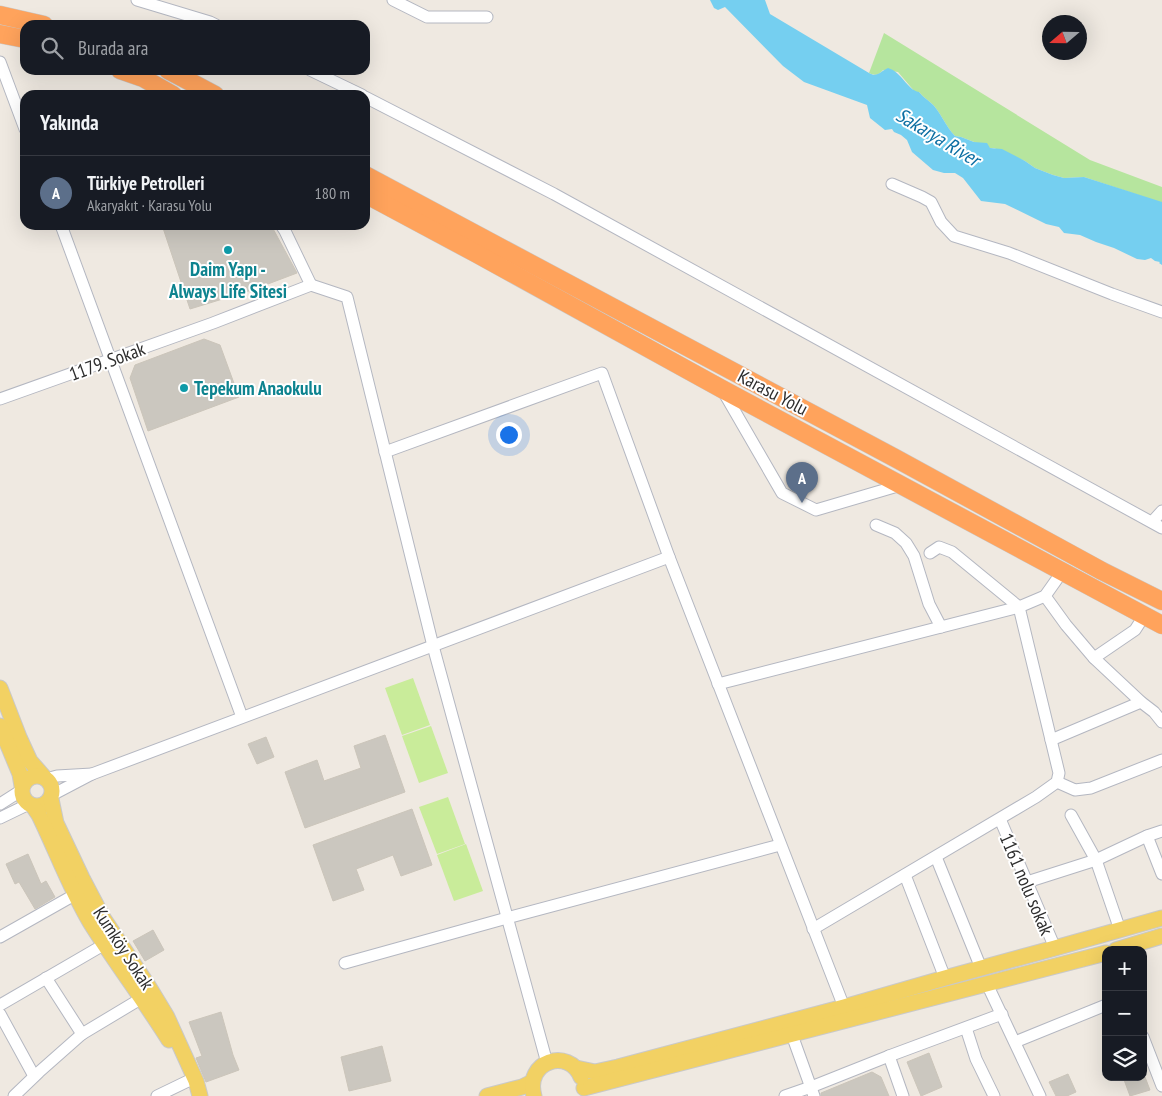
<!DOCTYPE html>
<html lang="tr">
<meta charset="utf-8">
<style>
:root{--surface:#171b24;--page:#242831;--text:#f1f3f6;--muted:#9ea1a6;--line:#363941;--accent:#ea580c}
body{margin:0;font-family:"PT Sans Narrow",sans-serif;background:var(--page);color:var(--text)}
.controls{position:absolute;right:15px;bottom:15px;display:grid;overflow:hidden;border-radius:10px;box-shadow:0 5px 20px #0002}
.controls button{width:45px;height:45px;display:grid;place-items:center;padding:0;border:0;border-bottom:1px solid var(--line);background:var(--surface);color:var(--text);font:25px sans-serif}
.compass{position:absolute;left:1042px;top:15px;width:45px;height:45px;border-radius:50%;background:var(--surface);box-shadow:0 5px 20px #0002;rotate:250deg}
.you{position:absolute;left:508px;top:434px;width:18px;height:18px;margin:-12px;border:4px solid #fff;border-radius:50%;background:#1a73e8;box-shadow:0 0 0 8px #1a73e833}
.badge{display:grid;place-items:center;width:32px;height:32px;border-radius:50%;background:var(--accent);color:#fff;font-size:16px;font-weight:700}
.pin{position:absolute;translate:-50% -41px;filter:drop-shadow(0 1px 2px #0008)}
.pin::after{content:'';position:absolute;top:26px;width:18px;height:15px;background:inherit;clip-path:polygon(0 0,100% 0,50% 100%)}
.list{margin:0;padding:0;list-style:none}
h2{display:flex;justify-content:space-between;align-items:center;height:65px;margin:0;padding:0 20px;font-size:21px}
h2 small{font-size:16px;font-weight:400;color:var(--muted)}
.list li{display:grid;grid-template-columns:32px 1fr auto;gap:15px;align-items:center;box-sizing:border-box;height:75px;padding:0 20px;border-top:1px solid var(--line)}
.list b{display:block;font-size:19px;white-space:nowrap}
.list p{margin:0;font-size:16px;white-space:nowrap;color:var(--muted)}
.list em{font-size:16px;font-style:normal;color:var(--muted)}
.icon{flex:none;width:28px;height:28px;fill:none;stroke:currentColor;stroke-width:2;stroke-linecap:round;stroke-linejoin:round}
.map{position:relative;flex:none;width:1162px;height:1096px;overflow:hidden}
.search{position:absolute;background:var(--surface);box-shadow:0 5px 20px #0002;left:20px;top:20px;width:350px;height:55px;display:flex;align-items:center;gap:12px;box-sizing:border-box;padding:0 18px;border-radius:15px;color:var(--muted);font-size:19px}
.panel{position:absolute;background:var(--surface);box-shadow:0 5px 20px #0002;left:20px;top:90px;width:350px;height:140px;border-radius:15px}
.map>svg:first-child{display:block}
.green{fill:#b6e59e}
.pitch{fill:#c9ec9a}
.water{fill:#75cff0}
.building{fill:#cbc7bf;stroke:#cbc5ba}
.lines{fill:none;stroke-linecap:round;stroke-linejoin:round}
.minor-casing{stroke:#b4b7c1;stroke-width:13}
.major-casing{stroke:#c9c9c9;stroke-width:17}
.highway-casing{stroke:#c9c9c9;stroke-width:19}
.minor{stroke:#fff;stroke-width:11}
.major{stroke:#f2d163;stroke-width:15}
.highway{stroke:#ffa35c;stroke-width:18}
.culture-dot{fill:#0f9aa8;stroke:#fff;stroke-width:2}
.labels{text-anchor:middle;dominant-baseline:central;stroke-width:4;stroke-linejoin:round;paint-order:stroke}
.culture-label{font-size:19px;font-weight:bold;fill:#0d838f;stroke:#fff}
.street-label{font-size:19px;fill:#2e2e2e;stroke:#fff}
.water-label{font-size:20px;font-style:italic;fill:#0d6fa3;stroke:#fff}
</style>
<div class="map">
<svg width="1162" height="1096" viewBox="0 0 1162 1096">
<rect width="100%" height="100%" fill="#efe9e1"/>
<!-- green -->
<path class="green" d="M884,33L1090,160L1162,187V203L1084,177L1064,178L1053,175L1035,168L1025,161L994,148H990L961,137L955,136C946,127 939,109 931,103C926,98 925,99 919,92H915L898,72L883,70C879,75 875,76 869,73Z"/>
<!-- pitch -->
<g class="pitch">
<path d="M413,678L430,725L402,735L385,688Z"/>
<path d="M431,726L448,773L419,783L402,736Z"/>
<path d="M448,797L465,844L437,854L419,807Z"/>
<path d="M466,844L483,891L454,901L437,855Z"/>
</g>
<!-- water -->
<path class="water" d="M710,0H765L770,14L869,73C877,78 881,71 888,68C902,72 907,90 919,92C925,99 926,98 931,103C939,109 946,127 955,136L961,137L974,142L987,143L990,148L1002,149L1025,161L1035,168L1053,175L1064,178L1084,177L1162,202V268V265L1159,263L1160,262L1155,261L1151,258L1145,260L1137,259L1114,248L1096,242L1080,235L1064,233L1059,227L1046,224L1005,204L981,201L963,178L955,173H944L933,170L912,152L907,140L901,135L894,132L892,129L885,130L870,118L867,105L804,82L783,66L725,7L718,10L714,8Z"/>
<!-- building -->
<g class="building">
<path d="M162,225H271L297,273L252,290L190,309Z"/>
<path d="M204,339L220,345L239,397L148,431L130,378L135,365Z"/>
<path d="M385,735L405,792L305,828L285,772L317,760L324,781L361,768L354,746Z"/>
<path d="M266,737L274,757L257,764L248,744Z"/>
<path d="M412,809L432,865L401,876L393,855L356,869L364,890L333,901L313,845Z"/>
<path d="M28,854L41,884L46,881L55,897L35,909L19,882L15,884L6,864Z"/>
<path d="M153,930L164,950L145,961L133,941Z"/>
<path d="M221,1012L233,1055L239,1070L206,1082L196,1058L202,1056L189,1022Z"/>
<path d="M382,1046L391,1081L349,1091L341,1057Z"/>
<path d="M929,1053L942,1087L921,1096L907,1062Z"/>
<path d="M872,1072L881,1077L889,1096H821V1093Z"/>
<path d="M1068,1074L1076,1092L1067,1096H1056L1049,1082Z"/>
<path d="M1123,1077H1145L1150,1090L1130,1096Z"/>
</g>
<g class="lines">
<!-- minor casing -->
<g class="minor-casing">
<g id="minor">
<path d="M137,0L210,22L216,25"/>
<path d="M393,0L427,17H487"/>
<path d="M0,62L25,129"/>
<path d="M310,70L362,95"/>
<path d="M365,97L554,194L1162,528"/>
<path d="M892,184L922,197L931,202L941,222L954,236L1009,253L1112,294L1162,312"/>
<path d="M61,225L242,717"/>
<path d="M311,285L347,297L433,646L547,1063"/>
<path d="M723,391L782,493L816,510L901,485"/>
<path d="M0,399L213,323L311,285L285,231L281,225"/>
<path d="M385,452L602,373L669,557L844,1007"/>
<path d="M1152,522L1162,511"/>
<path d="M876,525L895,533L906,543L914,556L929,604L941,627"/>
<path d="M1045,596L1066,625L1094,658L1141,702L1154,712L1162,722"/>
<path d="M1094,658L1135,630L1144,616"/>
<path d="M718,684L1019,607L1045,596L1062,572"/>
<path d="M1051,740L1141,702"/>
<path d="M92,774L669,557"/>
<path d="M46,779L57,776L92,774L52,795"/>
<path d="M1057,782L1075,790L1091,788L1162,760"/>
<path d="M0,804L22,790"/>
<path d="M1071,815L1096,860L1120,930"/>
<path d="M0,818L29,804"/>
<path d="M1000,819L1055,948"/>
<path d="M1147,836L1162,874"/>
<path d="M936,857L981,968"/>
<path d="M905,875L945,978"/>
<path d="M1027,882L1096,860L1147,836L1162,831"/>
<path d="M813,929L1036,797L1057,782L1059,773L1019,607L952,552L939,547L930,553"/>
<path d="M0,937L76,894"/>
<path d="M345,963L507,918L780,845"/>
<path d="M46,978L82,1034"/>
<path d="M987,984L1040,1096"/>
<path d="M0,1005L105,944"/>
<path d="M0,1014L34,1076"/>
<path d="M966,1028L976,1059L994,1096"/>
<path d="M792,1035L814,1096"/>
<path d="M1143,1037L1162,1086"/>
<path d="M1015,1042L1106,1005"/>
<path d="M889,1056L903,1096"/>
<path d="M14,1096L39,1072L82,1034L142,998"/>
<path d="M157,1096L188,1081"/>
<path d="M785,1096L811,1087L889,1056L1002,1014"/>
</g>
</g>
<!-- major casing -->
<g class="major-casing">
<g id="major">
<path d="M0,688L19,737L30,761L44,777"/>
<path d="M0,726L20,774L22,786"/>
<circle cx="37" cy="791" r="15"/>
<path d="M51,799L56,823L82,878L103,918L147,984L167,1017L196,1081L200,1096"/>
<path d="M33,806L39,815C56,850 70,888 90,922C115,962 144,1000 169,1040"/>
<path d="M1116,950L1162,936"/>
<path d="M576,1068L595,1072L618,1067L844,1007L945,978L1055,948L1162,918"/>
<path d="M584,1088L1106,953"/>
<path d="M487,1096L522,1087L532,1082"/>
<path d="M534,1096C524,1061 569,1047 581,1077"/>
</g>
</g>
<!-- highway casing -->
<g class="highway-casing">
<g id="highway">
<path d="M0,15L44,25"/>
<path d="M0,34L25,39"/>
<path d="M120,70L143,78L173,95"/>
<path d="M168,70L215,95"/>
<path d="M365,175L895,458L1102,571L1162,601"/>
<path d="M365,194L477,254L722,389L1162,625"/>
</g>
</g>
<!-- minor -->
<use href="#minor" class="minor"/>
<!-- major -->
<use href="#major" class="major"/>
<!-- highway -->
<use href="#highway" class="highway"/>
</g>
<!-- markers -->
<g class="culture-dot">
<circle cx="228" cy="250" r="5"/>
<circle cx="184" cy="388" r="5"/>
</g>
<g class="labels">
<!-- culture labels -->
<g class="culture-label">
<text x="228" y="269">Daim Yapı -<tspan x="228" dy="22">Always Life Sitesi</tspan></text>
<text x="194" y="388" text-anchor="start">Tepekum Anaokulu</text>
</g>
<!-- street labels -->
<g class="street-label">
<text transform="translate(107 361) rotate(-20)">1179. Sokak</text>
<text transform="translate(773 392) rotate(28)">Karasu Yolu</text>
<text transform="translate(1027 884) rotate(67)">1161 nolu sokak</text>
<text transform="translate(124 948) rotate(57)">Kumköy Sokak</text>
</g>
<!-- water labels -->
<g class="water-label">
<text transform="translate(938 137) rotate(31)">Sakarya River</text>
</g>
</g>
</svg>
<div class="controls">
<button>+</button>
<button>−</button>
<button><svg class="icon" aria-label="layers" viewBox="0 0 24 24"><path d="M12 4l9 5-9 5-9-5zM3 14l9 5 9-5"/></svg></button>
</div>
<svg class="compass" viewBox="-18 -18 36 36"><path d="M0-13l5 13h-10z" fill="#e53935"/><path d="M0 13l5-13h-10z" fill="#9ea1a6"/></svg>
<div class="you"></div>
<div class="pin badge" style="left:802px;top:503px;background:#5c6f8a">A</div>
<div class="search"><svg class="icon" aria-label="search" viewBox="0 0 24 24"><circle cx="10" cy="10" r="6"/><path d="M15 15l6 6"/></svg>Burada ara</div>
<section class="panel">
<h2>Yakında<small></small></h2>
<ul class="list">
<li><span class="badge" style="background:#5c6f8a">A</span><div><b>Türkiye Petrolleri</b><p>Akaryakıt · Karasu Yolu</p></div><em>180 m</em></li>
</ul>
</section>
</div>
